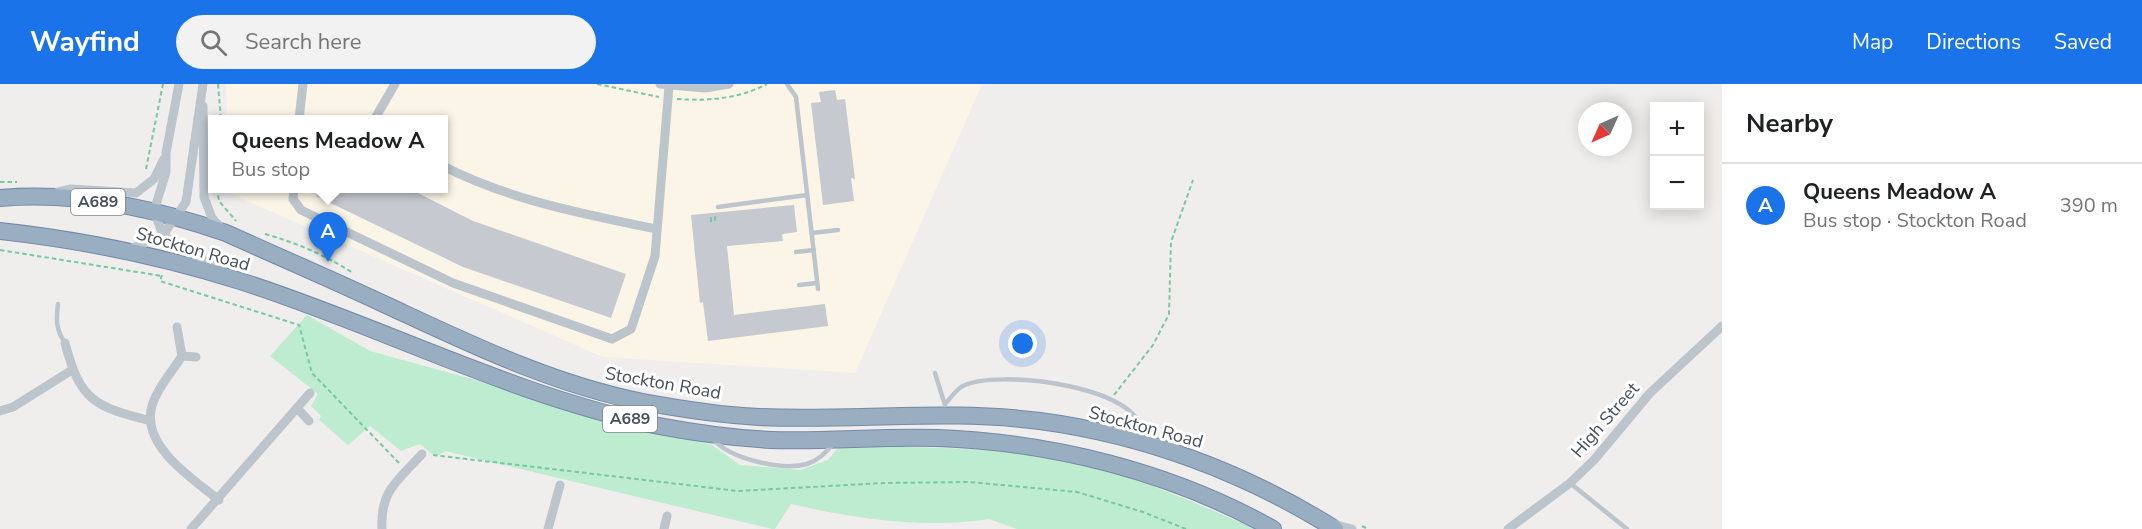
<!DOCTYPE html>
<meta charset="utf-8">
<style>
:root{--surface:#fff;--page:#f2f2f2;--text:#202124;--muted:#757577;--line:#e0e0e0;--accent:#1a73e8}
body{margin:0;font-family:"Nunito Sans",sans-serif;background:var(--page);color:var(--text)}
.controls{position:absolute;right:18px;top:18px;display:grid;overflow:hidden;border-radius:0px;box-shadow:0 3px 15px #0003}
.controls button{width:54px;height:54px;display:grid;place-items:center;padding:0;border:0;border-bottom:2px solid var(--line);background:var(--surface);color:var(--text);font:30px sans-serif}
.compass{position:absolute;left:1578px;top:18px;width:54px;height:54px;border-radius:50%;background:var(--surface);box-shadow:0 3px 15px #0003;rotate:225deg}
.you{position:absolute;left:1023px;top:260px;width:21px;height:21px;margin:-15px;border:4px solid #fff;border-radius:50%;background:#1a73e8;box-shadow:0 0 0 9px #1a73e833}
.badge{display:grid;place-items:center;width:39px;height:39px;border-radius:50%;background:var(--accent);color:#fff;font-size:20px;font-weight:700}
.pin{position:absolute;translate:-50% -50px;filter:drop-shadow(0 2px 3px #0008)}
.pin::after{content:'';position:absolute;top:32px;width:21px;height:18px;background:inherit;clip-path:polygon(0 0,100% 0,50% 100%)}
.popup{position:absolute;left:208px;top:31px;width:240px;height:78px;box-sizing:border-box;display:grid;place-content:center;border-radius:0px;background:var(--surface);filter:drop-shadow(0 2px 4px #0005);font-size:20px;white-space:nowrap;color:var(--muted)}
.popup b{font-size:22px;color:var(--text)}
.popup::after{content:'';position:absolute;left:50%;top:100%;margin-left:-12px;border:12px solid transparent;border-top-color:var(--surface)}
.list{margin:0;padding:0;list-style:none}
h2{display:flex;justify-content:space-between;align-items:center;height:78px;margin:0;padding:0 24px;font-size:26px}
h2 small{font-size:20px;font-weight:400;color:var(--muted)}
.list li{display:grid;grid-template-columns:39px 1fr auto;gap:18px;align-items:center;box-sizing:border-box;height:84px;padding:0 24px;border-top:2px solid var(--line)}
.list b{display:block;font-size:22px;white-space:nowrap}
.list p{margin:0;font-size:20px;white-space:nowrap;color:var(--muted)}
.list em{font-size:20px;font-style:normal;color:var(--muted)}
.icon{flex:none;width:33px;height:33px;fill:none;stroke:currentColor;stroke-width:2;stroke-linecap:round;stroke-linejoin:round}
.map{position:relative;flex:none;width:1722px;height:445px;overflow:hidden}
header{display:flex;align-items:center;gap:36px;box-sizing:border-box;height:84px;padding:0 30px;background:var(--accent);color:#fff}
header strong{font-size:28px}
nav{display:flex;gap:33px;margin-inline-start:auto;font-size:21px}
.search{width:420px;height:54px;background:var(--page);display:flex;align-items:center;gap:15px;box-sizing:border-box;padding:0 21px;border-radius:33px;color:var(--muted);font-size:22px}
main{display:flex}
aside{flex:1;background:var(--surface)}
.map>svg:first-child{display:block}
.commercial{fill:#fbf5e7}
.green{fill:#bdecd0}
.building{fill:#c7c9d0}
.lines{fill:none;stroke-linecap:round;stroke-linejoin:round}
.trunk-casing{stroke:#728aa6;stroke-width:18}
.path{stroke:#77c9a2;stroke-width:2;stroke-dasharray:4.5 3;stroke-linecap:butt}
.service{stroke:#bcc5cc;stroke-width:4.5}
.minor{stroke:#bcc5cc;stroke-width:9}
.trunk{stroke:#9aaec2;stroke-width:16}
.labels{text-anchor:middle;dominant-baseline:central;stroke-width:6;stroke-linejoin:round;paint-order:stroke}
.shield{fill:#fff;stroke:#7e848c;stroke-width:1.5}
.shield-label{font-size:16px;font-weight:bold;fill:#47505a}
.street-label{font-size:18px;fill:#47505a;stroke:#fff}
</style>
<header>
<strong>Wayfind</strong>
<div class="search"><svg class="icon" aria-label="search" viewBox="0 0 24 24"><circle cx="10" cy="10" r="6"/><path d="M15 15l6 6"/></svg>Search here</div>
<nav><a>Map</a><a>Directions</a><a>Saved</a></nav>
</header>
<main>
<div class="map">
<svg width="1722" height="445" viewBox="0 0 1722 445">
<rect width="100%" height="100%" fill="#f0eded"/>
<!-- commercial -->
<path class="commercial" d="M226,0H982L855,289L603,273L229,109V104H443V36L227,35Z"/>
<!-- green -->
<path class="green" d="M307,231L370,267L712,361L740,381L800,386L828,376L840,361C911,363 983,363 1054,374C1124,386 1190,417 1256,445H1017L989,435C926,445 855,435 791,420L775,445H772L445,367L436,373L420,360L401,367L370,342L348,361L319,336L321,332L311,322L318,310L270,272Z"/>
<!-- building -->
<g class="building">
<path d="M835,6L837,16L845,15L855,95L851,94L854,117L823,121L811,19L821,18L819,8Z"/>
<path d="M319,105H410L473,137L626,190L611,234L463,183L316,112Z"/>
<path d="M794,121L797,148L782,150L783,157L727,162L734,231L825,220L828,242L708,257L703,218L700,219L691,131Z"/>
</g>
<g class="lines">
<!-- trunk casing -->
<g class="trunk-casing">
<g id="trunk">
<path d="M0,114C77,107 154,124 226,149C279,173 333,196 386,221C468,259 554,301 643,318C681,325 720,331 759,333C852,337 947,325 1040,337C1145,351 1246,389 1335,445"/>
<path d="M0,147C82,156 161,172 240,197C381,242 513,312 659,342C696,349 734,354 771,356C826,358 882,352 937,354C1052,358 1172,388 1273,445"/>
</g>
</g>
<!-- path -->
<g class="path">
<path d="M218,0L221,36"/>
<path d="M597,0L659,13"/>
<path d="M677,15C709,17 738,15 767,0"/>
<path d="M146,85L163,0"/>
<path d="M0,98H17"/>
<path d="M217,104L219,117L236,137"/>
<path d="M711,138V134L715,133V137"/>
<path d="M265,150C297,159 325,171 353,189"/>
<path d="M0,166L162,192"/>
<path d="M162,191L160,197L299,241L312,289L399,379"/>
<path d="M1114,311L1153,261L1169,230L1171,158L1193,96"/>
<path d="M433,371L738,407L884,399L969,398L1077,408L1143,428L1186,445"/>
<path d="M1362,442L1368,445"/>
</g>
<!-- service -->
<g class="service">
<path d="M787,0L796,13L818,205"/>
<path d="M718,123L807,111"/>
<path d="M812,149L838,146"/>
<path d="M796,168L814,166"/>
<path d="M799,201L817,199"/>
<path d="M58,220C56,236 56,246 65,259"/>
<path d="M935,289L945,321"/>
<path d="M945,320C950,315 955,307 961,303C994,283 1154,303 1141,355"/>
<path d="M714,356C731,375 782,387 807,380C819,376 825,369 833,360"/>
<path d="M1570,399L1627,445"/>
</g>
<!-- minor -->
<g class="minor">
<path d="M179,0L166,69V88L154,127L163,151L214,183"/>
<path d="M660,0L705,4L729,0"/>
<path d="M203,22L204,113L212,134L221,144"/>
<path d="M299,36L303,0"/>
<path d="M374,36L395,0"/>
<path d="M443,82C509,116 584,130 656,145"/>
<path d="M294,104L293,115L301,126L453,199L612,255L631,245L655,172L669,2"/>
<path d="M58,108L71,105L136,109L154,95L164,75"/>
<path d="M130,165L163,151L186,118L203,0"/>
<path d="M177,243L182,272L196,273"/>
<path d="M65,259C80,317 95,323 151,337"/>
<path d="M182,272C172,288 154,308 151,326C144,364 194,396 219,416"/>
<path d="M298,325L309,337"/>
<path d="M0,327L13,323L72,286"/>
<path d="M1333,440L1352,445"/>
<path d="M191,445L310,309"/>
<path d="M382,445C380,406 398,397 422,370"/>
<path d="M548,445L560,401"/>
<path d="M664,445L667,432"/>
<path d="M1508,445L1570,399L1594,376L1650,309L1722,242"/>
</g>
<!-- trunk -->
<use href="#trunk" class="trunk"/>
</g>
<g class="labels">
<!-- shield labels -->
<g class="shield">
<rect x="71" y="105" width="54" height="26" rx="4.5"/>
<rect x="603" y="322" width="54" height="26" rx="4.5"/>
</g>
<g class="shield-label">
<text x="98" y="118">A689</text>
<text x="630" y="335">A689</text>
</g>
<!-- street labels -->
<g class="street-label">
<text transform="translate(193 165) rotate(16)">Stockton Road</text>
<text transform="translate(663 299) rotate(10)">Stockton Road</text>
<text transform="translate(1605 336) rotate(-49)">High Street</text>
<text transform="translate(1146 343) rotate(15)">Stockton Road</text>
</g>
</g>
</svg>
<div class="controls">
<button>+</button>
<button>−</button>
</div>
<svg class="compass" viewBox="-18 -18 36 36"><path d="M0-13l5 13h-10z" fill="#e53935"/><path d="M0 13l5-13h-10z" fill="#757577"/></svg>
<div class="you"></div>
<div class="pin badge" style="left:328px;top:178px">A</div>
<div class="popup"><b>Queens Meadow A</b>Bus stop</div>
</div>
<aside>
<h2>Nearby<small></small></h2>
<ul class="list">
<li><span class="badge">A</span><div><b>Queens Meadow A</b><p>Bus stop · Stockton Road</p></div><em>390 m</em></li>
</ul>
</aside>
</main>
